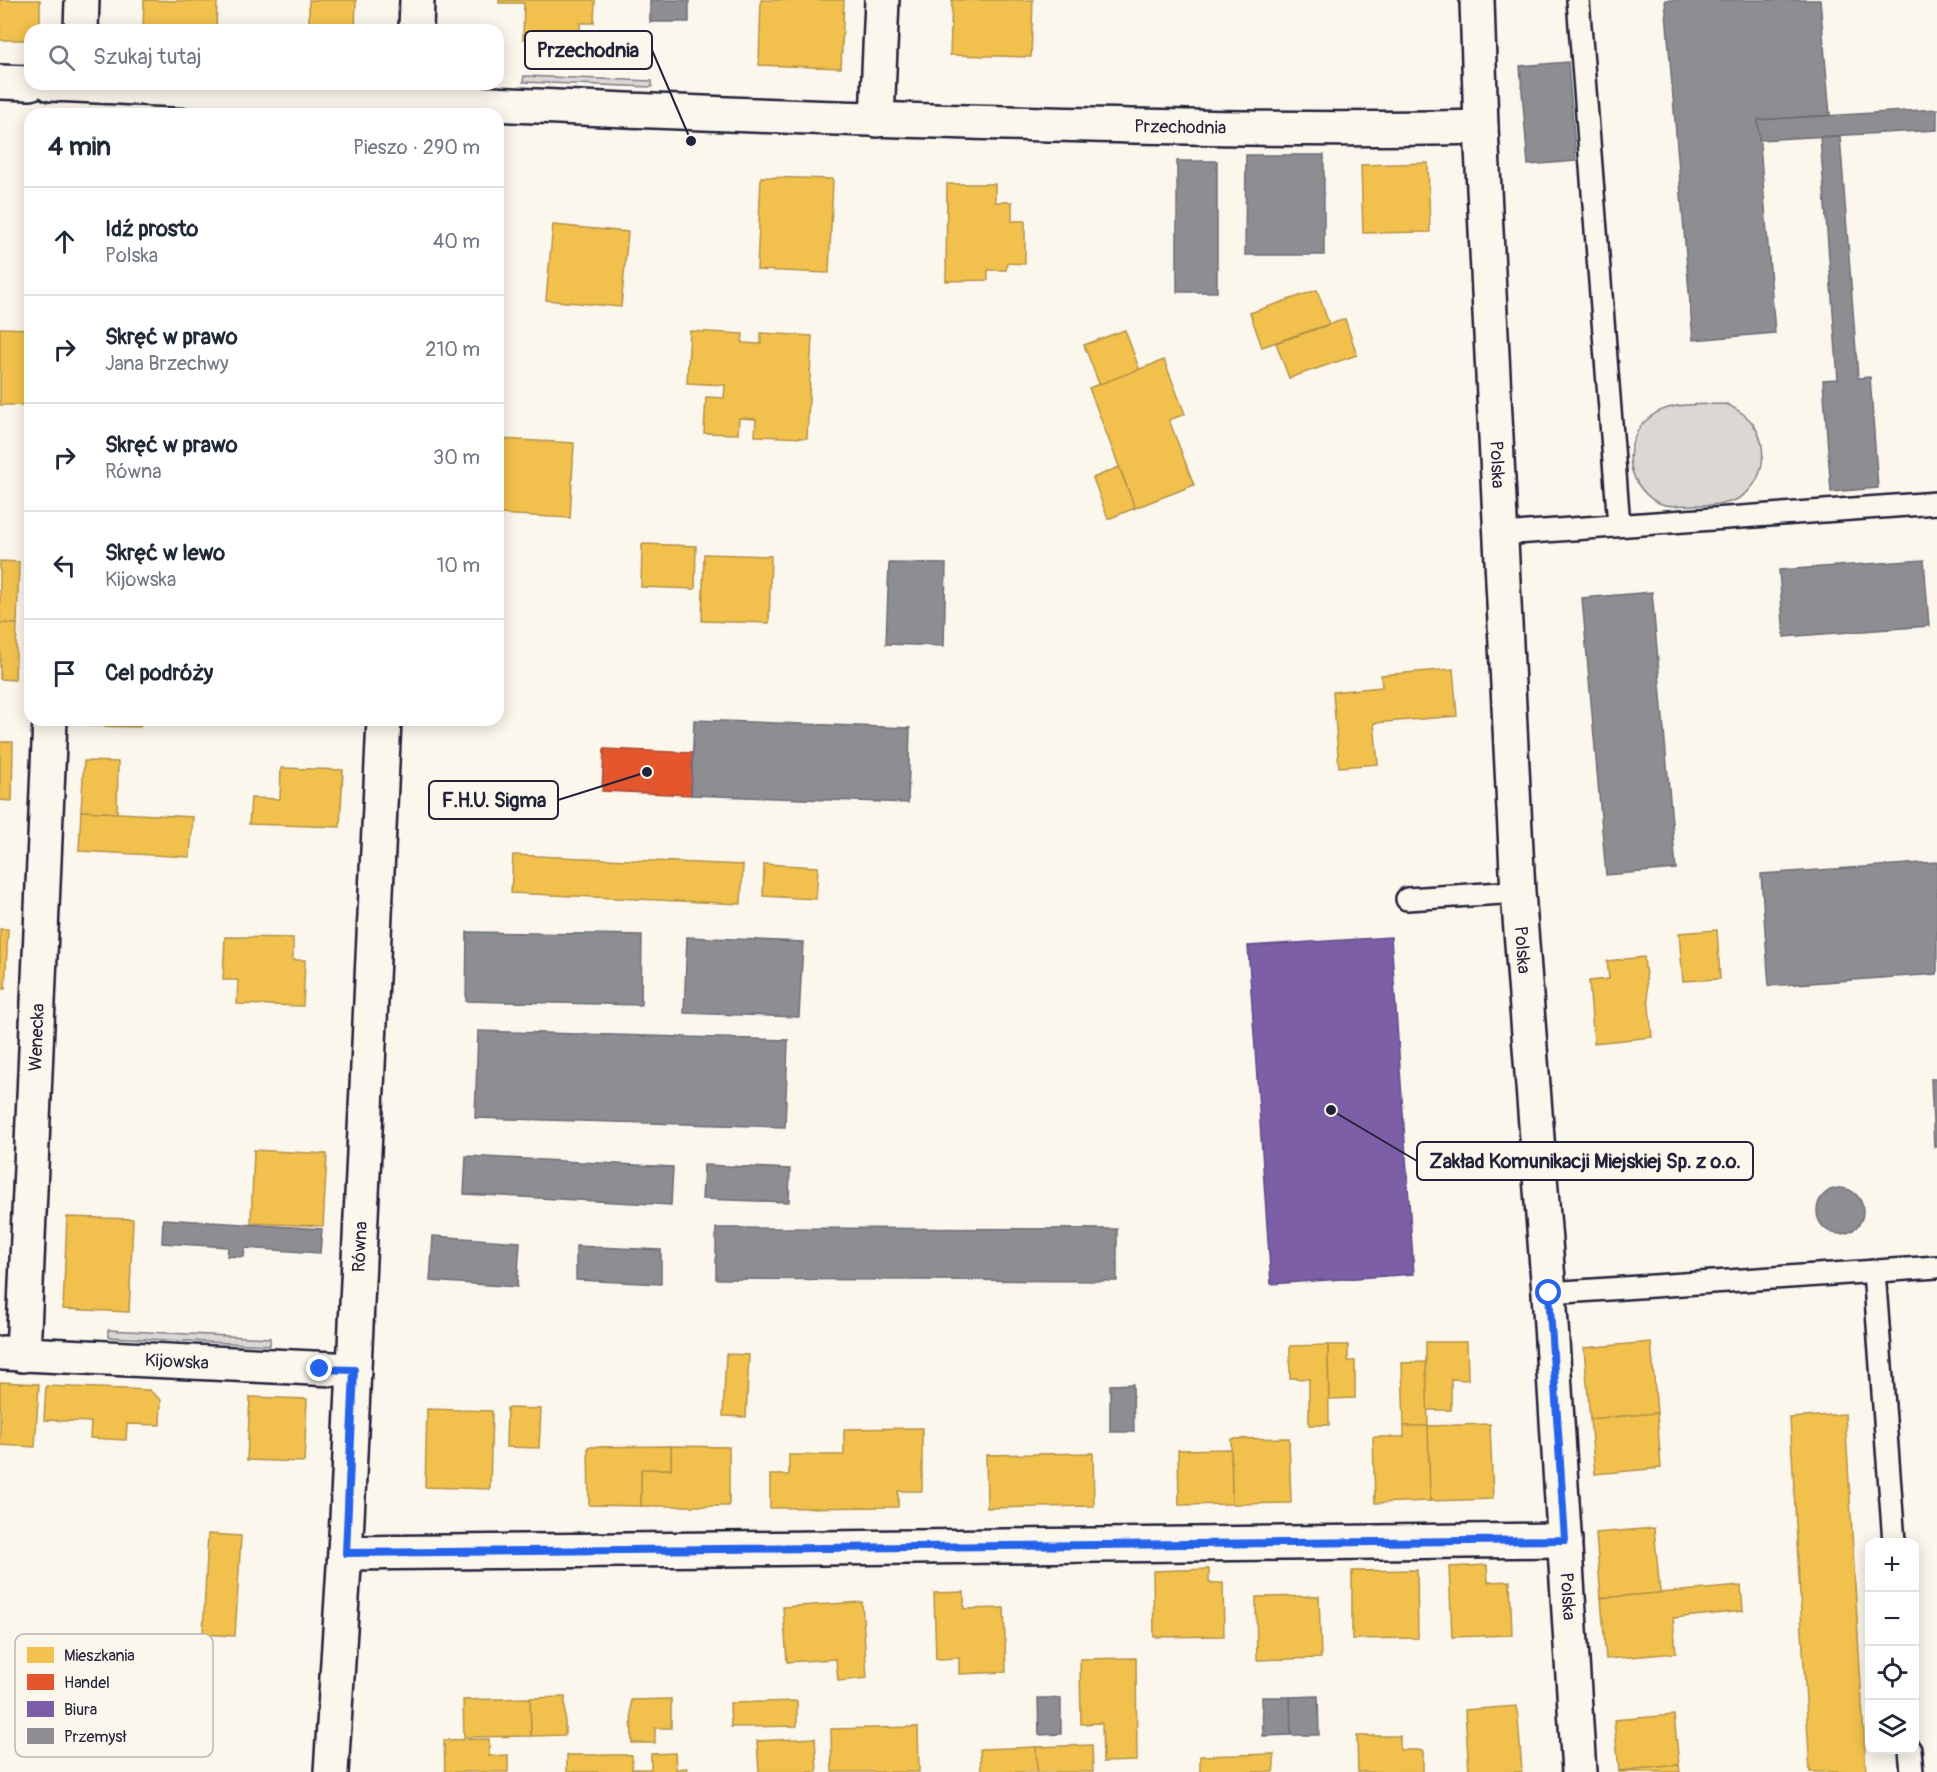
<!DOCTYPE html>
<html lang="pl">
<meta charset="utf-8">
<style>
:root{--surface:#fff;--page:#f6f6f7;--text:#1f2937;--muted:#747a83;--line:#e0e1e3}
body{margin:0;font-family:Pangolin,sans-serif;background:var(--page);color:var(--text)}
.controls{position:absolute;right:18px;bottom:18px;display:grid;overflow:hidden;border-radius:12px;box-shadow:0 3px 15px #0003}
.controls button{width:54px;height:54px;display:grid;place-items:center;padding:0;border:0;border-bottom:2px solid var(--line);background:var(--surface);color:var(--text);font:30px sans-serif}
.stop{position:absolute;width:18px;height:18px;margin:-14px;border:4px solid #2563eb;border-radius:50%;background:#fff}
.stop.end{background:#2563eb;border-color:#fff;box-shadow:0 2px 6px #0008}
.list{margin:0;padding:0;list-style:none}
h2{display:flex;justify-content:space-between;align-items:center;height:78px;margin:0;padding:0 24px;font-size:26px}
h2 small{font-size:20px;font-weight:400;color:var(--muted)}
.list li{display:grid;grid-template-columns:39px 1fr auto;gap:18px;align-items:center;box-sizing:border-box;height:108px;padding:0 24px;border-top:2px solid var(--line)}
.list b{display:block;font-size:22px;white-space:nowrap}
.list p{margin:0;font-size:20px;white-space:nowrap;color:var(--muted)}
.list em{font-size:20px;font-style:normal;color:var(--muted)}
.icon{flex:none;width:33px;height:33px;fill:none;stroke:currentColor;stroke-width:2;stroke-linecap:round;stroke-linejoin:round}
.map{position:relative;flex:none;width:1937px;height:1772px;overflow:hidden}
.search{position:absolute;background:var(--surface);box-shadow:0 3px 15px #0003;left:24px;top:24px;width:480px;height:66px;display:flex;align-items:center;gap:15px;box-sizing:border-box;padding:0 21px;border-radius:18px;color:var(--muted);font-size:22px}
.panel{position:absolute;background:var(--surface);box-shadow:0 3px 15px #0003;left:24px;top:108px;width:480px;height:618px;border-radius:18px}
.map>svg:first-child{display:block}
.green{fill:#dbd8d3;stroke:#7e7d87;stroke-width:1.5}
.homes{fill:#f2c14e;stroke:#b49148;stroke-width:1.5}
.shops{fill:#e4572e;stroke:#aa4732;stroke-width:1.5}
.offices{fill:#7b5ea7;stroke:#604c87;stroke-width:1.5}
.industry{fill:#8d8d92;stroke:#6d6d78;stroke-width:1.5}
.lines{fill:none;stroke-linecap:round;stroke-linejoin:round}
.service-casing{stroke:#22223b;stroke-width:26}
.minor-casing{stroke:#22223b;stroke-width:38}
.tertiary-casing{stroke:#22223b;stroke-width:38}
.service{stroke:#fbf7ec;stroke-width:21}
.minor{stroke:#fbf7ec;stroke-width:33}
.tertiary{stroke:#fbf7ec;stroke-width:33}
.route{stroke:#2563eb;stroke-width:8}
.labels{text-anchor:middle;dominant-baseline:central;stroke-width:6;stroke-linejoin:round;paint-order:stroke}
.street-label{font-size:18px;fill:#22223b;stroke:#fbf7ec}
.key{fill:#fbf7ec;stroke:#bab7b7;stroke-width:1.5}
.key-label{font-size:16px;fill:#22223b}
.leader{fill:none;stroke:#22223b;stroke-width:2}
.callout-dot{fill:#22223b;stroke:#fbf7ec;stroke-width:2}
.callout{fill:#fbf7ec;stroke:#22223b;stroke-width:2}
.callout-label{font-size:20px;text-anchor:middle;font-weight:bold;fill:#22223b}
</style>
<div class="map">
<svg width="1937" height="1772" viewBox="0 0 1937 1772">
<rect width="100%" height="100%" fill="#fbf7ec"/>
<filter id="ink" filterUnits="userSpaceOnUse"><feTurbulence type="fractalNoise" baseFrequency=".0167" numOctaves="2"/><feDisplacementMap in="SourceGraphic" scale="12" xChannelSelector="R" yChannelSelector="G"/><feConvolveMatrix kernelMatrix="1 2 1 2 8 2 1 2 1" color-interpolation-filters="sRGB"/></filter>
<g filter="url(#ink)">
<!-- green -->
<g class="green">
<path d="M524,76L652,81V87L523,82Z"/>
<path d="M1727,404C1737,410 1749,416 1755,427C1772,455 1760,496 1726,503C1715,506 1701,505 1689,505C1673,506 1660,508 1647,495C1616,466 1630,416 1672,407C1689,403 1709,405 1727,404Z"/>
<path d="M108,1330L270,1338V1345L108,1337Z"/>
</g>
<!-- homes -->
<g class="homes">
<path d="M0,0H40V30H30V40H0Z"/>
<path d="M144,0L217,2L216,30H143Z"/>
<path d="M309,0H356L355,30H309Z"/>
<path d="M499,0H595L594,23H580V39H557V42H537V39H523L524,3H499Z"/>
<path d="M761,0H844L841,68L759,65Z"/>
<path d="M952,0H1033L1031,57L950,55Z"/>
<path d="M1428,163L1430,232L1363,233L1361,165Z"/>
<path d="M761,177L833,179L829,273L757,270Z"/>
<path d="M947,184H995V202H1012V221H1025V264L1007,263L1006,270H988V280L946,281Z"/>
<path d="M553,225L628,232L621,307L546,300Z"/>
<path d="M1317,290L1329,324L1262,347L1250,313Z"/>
<path d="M1345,319L1357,355L1289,378L1276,343Z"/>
<path d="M0,328L30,329V405H0Z"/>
<path d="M1125,330L1140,371L1100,386L1084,345Z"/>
<path d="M690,331L743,334L742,343L761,344V333L812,336L807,438L755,436L756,419L739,418L738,434L704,433L706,397L724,398L725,385L687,383Z"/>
<path d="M1164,360L1185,414L1169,420L1194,485L1135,508L1089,388Z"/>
<path d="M500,439L574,443L570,518L498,514Z"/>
<path d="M1119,467L1135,508L1108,519L1093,478Z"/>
<path d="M642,544L696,546L695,589L641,587Z"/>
<path d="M704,554L771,556L769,623L702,621Z"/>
<path d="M0,561L19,562L17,624L0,623Z"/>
<path d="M0,623L17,624L15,680L0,679Z"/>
<path d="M1453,669L1457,716L1374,723L1378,764L1339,767L1333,692L1382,687L1381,675Z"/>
<path d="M89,720H140V727L89,726Z"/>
<path d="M0,742H13L12,801L0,800Z"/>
<path d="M84,761L118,762L117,813L81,811Z"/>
<path d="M281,768L343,770L340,827L249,824L251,798L280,799Z"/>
<path d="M81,811L193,817L190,857L79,851Z"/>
<path d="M513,855L743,865L741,904L511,893Z"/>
<path d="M764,864L818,867L816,899L763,896Z"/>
<path d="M0,929H8L5,989H0Z"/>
<path d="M1717,930L1720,979L1683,981L1679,933Z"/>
<path d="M225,937L293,938V960H305L303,1006L237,1004L238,980H223Z"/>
<path d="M1644,957L1652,1037L1594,1043L1589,981L1609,979L1607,961Z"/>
<path d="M254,1150L327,1154L323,1226L251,1223Z"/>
<path d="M67,1217L133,1219L129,1312L63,1309Z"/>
<path d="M1426,1342H1467L1468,1380L1451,1379V1410H1426Z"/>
<path d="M1651,1342L1657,1413L1590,1419L1584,1348Z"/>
<path d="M1328,1345L1329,1425H1309V1379L1290,1378V1346Z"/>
<path d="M1328,1345H1348V1361H1355V1398L1329,1399Z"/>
<path d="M726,1354L749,1355L746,1417L723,1416Z"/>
<path d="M1426,1362L1428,1426H1404L1402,1363Z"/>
<path d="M0,1382L39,1384L35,1447L0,1445Z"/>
<path d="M46,1386L149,1390L161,1400L160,1425L127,1424L126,1440L90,1438L91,1422L44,1420Z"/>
<path d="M250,1397L307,1399L304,1462L247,1460Z"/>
<path d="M507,1408L541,1409L539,1448L506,1447Z"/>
<path d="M427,1409L492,1411L490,1489L425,1487Z"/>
<path d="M1657,1413L1661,1468L1595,1474L1590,1419Z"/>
<path d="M1845,1414L1866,1772H1810L1790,1418Z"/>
<path d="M1490,1424L1493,1499L1430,1501L1428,1426Z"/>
<path d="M1404,1426H1428L1430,1501L1375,1503L1373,1437H1404Z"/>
<path d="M922,1428V1491H898V1507L770,1508V1475H789V1455H844V1429Z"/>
<path d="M1289,1438L1291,1503L1232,1504L1231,1439Z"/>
<path d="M671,1446L729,1447V1506H641V1469H671Z"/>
<path d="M671,1446V1469H641V1506L589,1505L588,1447Z"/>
<path d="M1231,1449L1232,1504L1179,1505L1178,1450Z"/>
<path d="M1093,1453L1094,1506L987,1508L986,1455Z"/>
<path d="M1654,1528L1660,1593L1601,1598L1596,1533Z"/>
<path d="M208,1534L241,1536L235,1636L203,1634Z"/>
<path d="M1487,1565L1488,1582L1510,1581L1512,1635L1452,1637L1449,1567Z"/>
<path d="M1209,1569V1583H1223L1224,1636L1154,1637L1153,1571Z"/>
<path d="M1417,1570L1418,1638L1352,1639V1571Z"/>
<path d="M1741,1586L1743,1611L1673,1618L1676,1653L1606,1659L1601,1598Z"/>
<path d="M964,1592V1609L1004,1608L1006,1672L959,1674V1658L936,1659L934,1593Z"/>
<path d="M1319,1596L1321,1658L1257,1660L1256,1597Z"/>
<path d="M862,1602L867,1678L838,1681L836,1659L787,1662L783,1607Z"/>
<path d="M1136,1658L1137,1761L1103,1762L1102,1723L1081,1724L1080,1659Z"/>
<path d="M565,1697V1735L531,1736L530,1698Z"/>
<path d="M530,1698L531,1736L464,1737L463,1700Z"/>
<path d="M671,1699V1728H655V1743H632L631,1700Z"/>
<path d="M797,1701V1726L731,1727L730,1703Z"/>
<path d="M1517,1706L1522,1772H1469L1465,1710Z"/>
<path d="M1674,1715L1679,1765L1619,1771L1614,1720Z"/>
<path d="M918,1727L919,1772H832L831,1729Z"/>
<path d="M1357,1736H1400V1750H1423V1772H1358Z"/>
<path d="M815,1738L817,1772H759L757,1741Z"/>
<path d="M489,1739V1756L508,1755V1772H445L444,1740Z"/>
<path d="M1092,1745L1093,1772H1037L1036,1747Z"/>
<path d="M1036,1747L1037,1772H981L980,1749Z"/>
<path d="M675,1753L676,1769L687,1768V1772H632V1769H651V1754Z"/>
<path d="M1274,1754V1772H1200V1756Z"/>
<rect x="567" y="1755" width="65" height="17"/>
<path d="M1679,1765L1680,1772H1619V1771Z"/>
</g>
<!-- shops -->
<path class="shops" d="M604,749L693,753L691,795L602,791Z"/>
<!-- offices -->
<path class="offices" d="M1391,937L1414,1274L1271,1284L1248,946Z"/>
<!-- industry -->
<g class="industry">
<rect x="650" y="0" width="39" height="22"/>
<path d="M1665,0H1820L1830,115L1758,120L1775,333L1693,340Z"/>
<path d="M1568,62L1576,161L1528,165L1520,66Z"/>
<path d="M1937,109V130L1759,140L1758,120Z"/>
<path d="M1840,136L1858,378L1870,377L1878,488L1831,492L1823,380L1838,379L1820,137Z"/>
<path d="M1246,155H1324V255H1245Z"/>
<rect x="1177" y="161" width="40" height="131"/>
<path d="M1924,560L1929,626L1784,637L1779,570Z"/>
<path d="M889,563L946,564L944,646L886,644Z"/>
<path d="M1652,592L1676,869L1606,875L1582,598Z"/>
<path d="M694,720L910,728L908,803L691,795Z"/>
<path d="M1937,862V974L1769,986L1761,874Z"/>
<path d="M467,932L642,935L641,1005L466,1001Z"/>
<path d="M687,937L803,942L799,1017L684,1013Z"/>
<path d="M478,1031L788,1040L785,1127L475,1118Z"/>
<path d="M1931,1079H1937V1147H1934Z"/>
<path d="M466,1156L673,1167L671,1205L464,1194Z"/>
<path d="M704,1165L790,1169L789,1202L702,1199Z"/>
<circle cx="1840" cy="1211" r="23"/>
<path d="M163,1219L322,1229L320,1253L245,1248L244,1257L227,1256L228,1247L162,1243Z"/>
<path d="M716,1228L1117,1229V1281L716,1279Z"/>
<path d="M433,1236L520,1242L517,1287L430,1281Z"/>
<path d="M576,1246L661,1250V1284L576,1280Z"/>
<path d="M1133,1384L1134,1432H1110V1385Z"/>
<path d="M1318,1696L1319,1735H1291L1290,1697Z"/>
<path d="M1262,1697H1290L1291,1735L1263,1736Z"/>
<path d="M1038,1698H1061V1734L1039,1735Z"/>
</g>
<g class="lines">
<!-- service casing -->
<g class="service-casing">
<g id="service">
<path d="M1578,0L1619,525"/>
<path d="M1501,534L1937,503"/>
<path d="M1407,899L1518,892"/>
<path d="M1874,1271L1894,1542"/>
<path d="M1549,1293L1937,1267"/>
<path d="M1910,1750L1912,1772"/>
</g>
</g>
<!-- minor casing -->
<g class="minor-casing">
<g id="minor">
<path id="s1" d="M1477,0L1481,127L1518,892L1549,1293L1579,1772"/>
<path d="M81,30L82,0"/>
<path d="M0,82L30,83"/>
<path id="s2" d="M51,84C369,98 688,115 1006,123C1165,127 1323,131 1481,127"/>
<path d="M877,120L882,0"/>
<path id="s3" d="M3,1353L354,1370"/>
<path id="s4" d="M23,1355L50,720"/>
<path d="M346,1553L1565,1540"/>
</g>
</g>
<!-- tertiary casing -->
<g class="tertiary-casing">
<g id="tertiary">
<path d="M416,30L417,0"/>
<path d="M412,114L413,84"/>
<path id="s5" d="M331,1772L347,1519L384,720"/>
</g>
</g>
<!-- service -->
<use href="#service" class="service"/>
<!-- minor -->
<use href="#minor" class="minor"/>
<!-- tertiary -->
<use href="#tertiary" class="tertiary"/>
</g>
</g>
<g class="lines" filter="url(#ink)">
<!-- route -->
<path class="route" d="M320,1369L354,1370L346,1553L1565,1540L1549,1293"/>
</g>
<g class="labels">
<!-- street labels -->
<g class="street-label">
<text stroke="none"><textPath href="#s2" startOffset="1130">Przechodnia</textPath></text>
<text stroke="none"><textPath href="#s1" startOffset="465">Polska</textPath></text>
<text stroke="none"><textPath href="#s1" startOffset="951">Polska</textPath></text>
<text stroke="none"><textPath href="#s4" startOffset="318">Wenecka</textPath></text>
<text stroke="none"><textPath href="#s5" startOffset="526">Równa</textPath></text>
<text stroke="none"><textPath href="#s3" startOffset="174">Kijowska</textPath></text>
<text stroke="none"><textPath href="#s1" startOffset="1599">Polska</textPath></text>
</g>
</g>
<!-- legend -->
<rect x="15" y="1634" width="198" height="123" rx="9" class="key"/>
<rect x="27" y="1647" width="27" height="16" fill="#f2c14e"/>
<rect x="27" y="1674" width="27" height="16" fill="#e4572e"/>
<rect x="27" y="1701" width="27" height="16" fill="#7b5ea7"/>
<rect x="27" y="1728" width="27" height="16" fill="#8d8d92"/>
<g class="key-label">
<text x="64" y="1661">Mieszkania</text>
<text x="64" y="1688">Handel</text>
<text x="64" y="1715">Biura</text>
<text x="64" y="1742">Przemysł</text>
</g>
<!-- callouts -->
<path class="leader" d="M691 141L652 50M647 772L558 800M1331 1110L1417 1161"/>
<g class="callout-dot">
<circle cx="691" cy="141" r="6"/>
<circle cx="647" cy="772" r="6"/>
<circle cx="1331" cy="1110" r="6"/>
</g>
<g class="callout">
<rect x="525" y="31" width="127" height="38" rx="6"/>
<rect x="429" y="781" width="129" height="38" rx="6"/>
<rect x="1417" y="1142" width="336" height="38" rx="6"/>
</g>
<g class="callout-label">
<text x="588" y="57">Przechodnia</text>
<text x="494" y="807">F.H.U. Sigma</text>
<text x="1585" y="1168">Zakład Komunikacji Miejskiej Sp. z o.o.</text>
</g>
</svg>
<div class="controls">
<button>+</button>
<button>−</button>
<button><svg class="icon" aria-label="locate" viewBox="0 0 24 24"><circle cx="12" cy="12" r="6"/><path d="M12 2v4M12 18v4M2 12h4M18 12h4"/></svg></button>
<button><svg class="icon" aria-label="layers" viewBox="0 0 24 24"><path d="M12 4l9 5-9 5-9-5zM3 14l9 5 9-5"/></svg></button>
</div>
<div class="stop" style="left:1549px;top:1293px"></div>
<div class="stop end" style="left:320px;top:1369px"></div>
<div class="search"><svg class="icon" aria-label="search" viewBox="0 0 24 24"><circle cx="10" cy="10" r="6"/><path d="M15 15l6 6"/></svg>Szukaj tutaj</div>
<section class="panel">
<h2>4 min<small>Pieszo · 290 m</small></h2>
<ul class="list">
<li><svg class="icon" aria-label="ahead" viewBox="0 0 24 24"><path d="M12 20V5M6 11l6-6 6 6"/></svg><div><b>Idź prosto</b><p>Polska</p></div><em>40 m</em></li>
<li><svg class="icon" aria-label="right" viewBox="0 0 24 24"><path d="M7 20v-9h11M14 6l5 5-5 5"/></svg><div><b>Skręć w prawo</b><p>Jana Brzechwy</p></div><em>210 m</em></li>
<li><svg class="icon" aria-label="right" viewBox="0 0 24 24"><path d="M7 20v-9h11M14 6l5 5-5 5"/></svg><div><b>Skręć w prawo</b><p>Równa</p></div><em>30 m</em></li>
<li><svg class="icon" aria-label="left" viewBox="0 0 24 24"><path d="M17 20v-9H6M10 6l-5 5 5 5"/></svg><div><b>Skręć w lewo</b><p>Kijowska</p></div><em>10 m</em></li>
<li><svg class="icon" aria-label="arrive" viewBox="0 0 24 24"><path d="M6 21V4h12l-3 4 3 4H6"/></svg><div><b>Cel podróży</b></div></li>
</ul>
</section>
</div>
